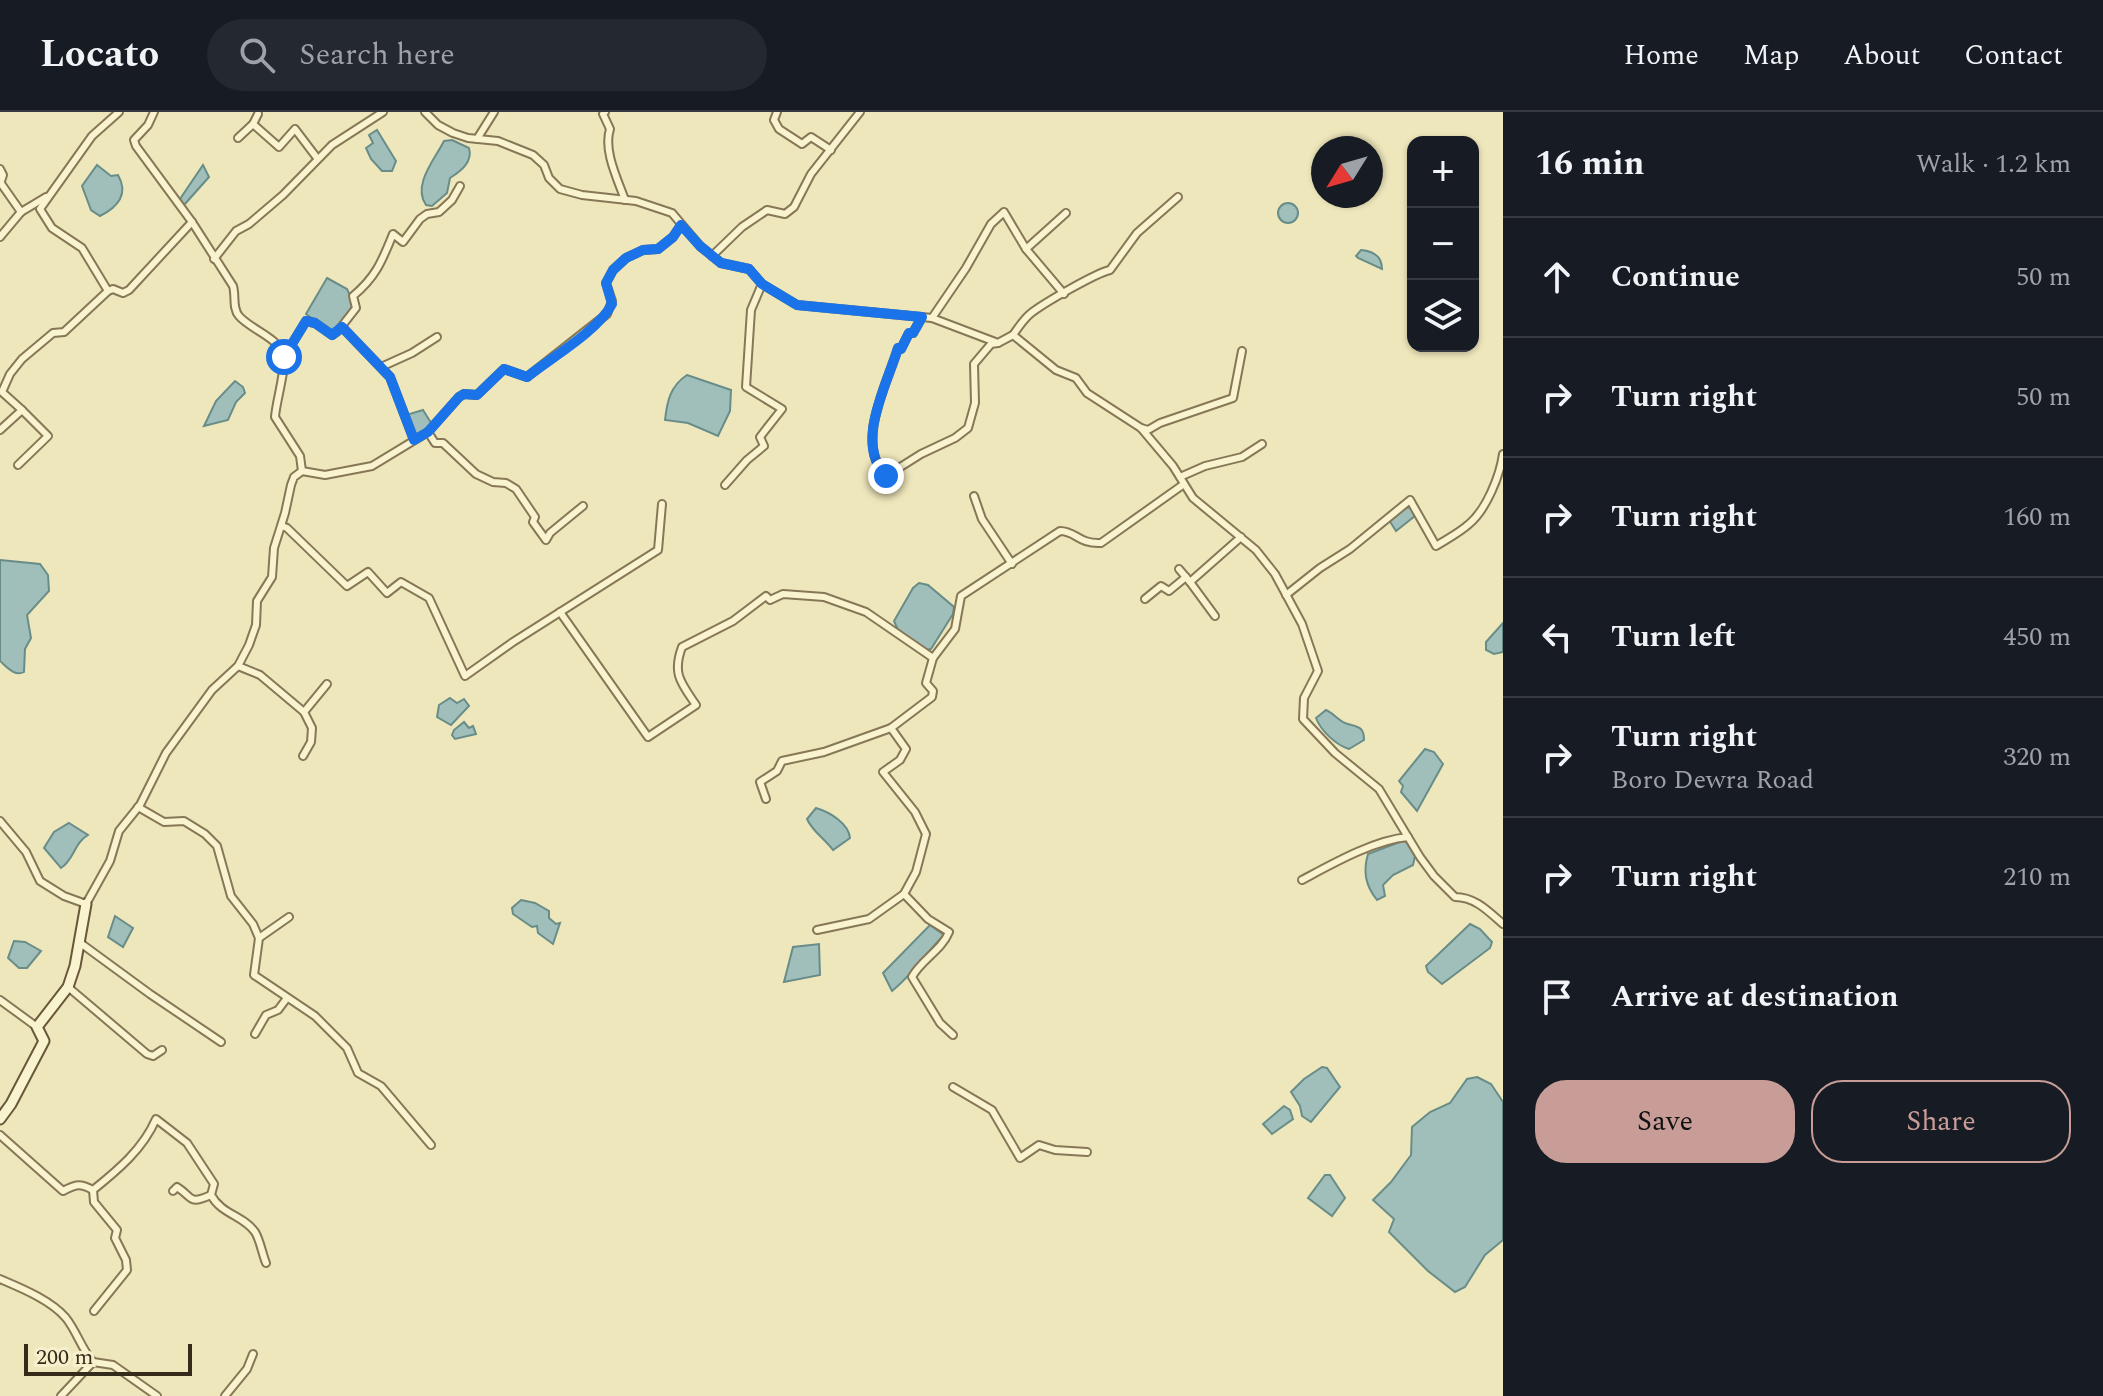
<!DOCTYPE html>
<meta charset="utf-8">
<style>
:root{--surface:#171b24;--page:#242831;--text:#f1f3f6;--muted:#9ea1a6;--line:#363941;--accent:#c89d98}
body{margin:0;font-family:Spectral,serif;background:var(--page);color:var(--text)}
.controls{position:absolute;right:24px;top:24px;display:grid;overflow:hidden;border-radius:16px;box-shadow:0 2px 6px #0004}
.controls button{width:72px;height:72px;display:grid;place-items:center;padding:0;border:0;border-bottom:2px solid var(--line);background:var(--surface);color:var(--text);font:40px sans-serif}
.compass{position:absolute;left:1311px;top:24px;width:72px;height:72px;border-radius:50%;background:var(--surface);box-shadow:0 2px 6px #0004;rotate:233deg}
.scale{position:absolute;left:24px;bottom:20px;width:168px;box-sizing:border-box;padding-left:8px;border:4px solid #352b1b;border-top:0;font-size:22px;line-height:28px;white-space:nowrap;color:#352b1b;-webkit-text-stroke:6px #f6f0cc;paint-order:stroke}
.stop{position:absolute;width:24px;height:24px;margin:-18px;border:6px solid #1a73e8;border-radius:50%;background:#fff}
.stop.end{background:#1a73e8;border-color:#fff;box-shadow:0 2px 8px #0008}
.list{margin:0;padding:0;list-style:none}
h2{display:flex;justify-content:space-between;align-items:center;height:104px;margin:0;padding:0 32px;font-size:34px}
h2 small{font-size:26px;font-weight:400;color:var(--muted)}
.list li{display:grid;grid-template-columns:52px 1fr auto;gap:24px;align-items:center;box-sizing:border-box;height:120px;padding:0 32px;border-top:2px solid var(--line)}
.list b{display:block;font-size:30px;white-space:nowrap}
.list p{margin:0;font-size:26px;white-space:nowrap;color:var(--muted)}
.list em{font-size:26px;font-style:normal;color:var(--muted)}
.actions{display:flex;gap:16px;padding:24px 32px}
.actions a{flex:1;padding:18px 0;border:2px solid var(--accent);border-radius:32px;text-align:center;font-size:28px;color:var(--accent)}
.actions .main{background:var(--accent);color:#111}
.icon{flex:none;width:44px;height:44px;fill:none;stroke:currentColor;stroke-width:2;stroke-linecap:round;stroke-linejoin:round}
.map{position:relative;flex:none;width:1503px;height:1284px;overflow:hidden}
header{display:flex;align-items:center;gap:48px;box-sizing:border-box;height:112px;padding:0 40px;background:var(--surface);border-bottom:2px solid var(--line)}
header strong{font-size:38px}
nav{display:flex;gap:44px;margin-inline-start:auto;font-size:28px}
.search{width:560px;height:72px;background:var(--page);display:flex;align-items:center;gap:20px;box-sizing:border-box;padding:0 28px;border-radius:44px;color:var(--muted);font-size:30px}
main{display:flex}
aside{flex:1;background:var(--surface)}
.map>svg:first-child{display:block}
.water{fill:#a0bfbb;stroke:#688d89;stroke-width:2}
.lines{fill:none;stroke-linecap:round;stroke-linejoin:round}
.street-casing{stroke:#867756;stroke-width:10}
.secondary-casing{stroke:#685739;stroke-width:13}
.street{stroke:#f9f3cf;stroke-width:6}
.secondary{stroke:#f9f3cf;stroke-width:9}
.route{stroke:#1a73e8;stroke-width:10}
</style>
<header>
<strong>Locato</strong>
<div class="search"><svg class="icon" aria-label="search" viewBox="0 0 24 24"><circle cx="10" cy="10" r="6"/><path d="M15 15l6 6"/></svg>Search here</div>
<nav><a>Home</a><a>Map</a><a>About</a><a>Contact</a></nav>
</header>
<main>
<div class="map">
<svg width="1503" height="1284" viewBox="0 0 1503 1284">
<rect width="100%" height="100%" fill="#efe7bc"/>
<!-- water -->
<g class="water">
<path d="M377,18L396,49L392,59H382L371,47L366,36L373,31L369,23Z"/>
<path d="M452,28L469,36C473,50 461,59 450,66L447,81L432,94L426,93C412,73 435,47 444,29Z"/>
<path d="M97,53L111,64L118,63C129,82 118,95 100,104L91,98L82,74Z"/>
<path d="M203,53L209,65L184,93L180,87Z"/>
<circle cx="1288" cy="101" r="10"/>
<path d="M1361,138C1372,139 1382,144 1382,157L1358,146L1356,144Z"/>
<path d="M327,166L347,177L354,192L335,220L327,217L306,202Z"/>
<path d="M687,263L731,278L730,299L718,324L688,311L665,308C667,290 670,274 687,263Z"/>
<path d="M235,269L243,275L245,281L236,290L228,308L204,314L216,289Z"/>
<path d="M423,298L433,314L417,324L406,303Z"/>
<path d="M1405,395L1411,396L1415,404L1396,419L1389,408Z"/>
<path d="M0,448L40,452L48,463L49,479L27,503L31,526L25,537L24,560C15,565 7,555 0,549Z"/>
<path d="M919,471L928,473L954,495L953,502L931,537L924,538L898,518L894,509L913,476Z"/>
<path d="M1503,511V540L1494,542L1486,538V530Z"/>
<path d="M450,586L457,591L464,587L469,594L451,613L437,605L439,593Z"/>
<path d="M1326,598C1333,601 1338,608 1345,611C1356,615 1364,613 1364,628L1349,637C1336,633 1321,619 1316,606Z"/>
<path d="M464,610L469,616L473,614L476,622L455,627L452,623L454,618Z"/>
<path d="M1425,637L1434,640L1443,652L1417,699L1401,680L1403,674L1399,669Z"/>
<path d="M816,696C830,700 849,712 850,726L833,738C825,727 812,719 807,707Z"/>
<path d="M69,711L88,723C74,731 74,748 61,756L44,736L54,720Z"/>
<path d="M1405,728L1415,744L1413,753L1393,763L1383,773L1385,784L1377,788C1365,773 1363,759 1368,742Z"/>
<path d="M521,788L535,791L549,799V806L556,812L560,811L553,832L538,821L537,814L532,815L513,802L512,796Z"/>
<path d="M115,804L133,816L123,835L108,825Z"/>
<path d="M1470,812L1480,817L1492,830L1490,836L1442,872L1428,860L1426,854Z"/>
<path d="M930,813L944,823C926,841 912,863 892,879L883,861Z"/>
<path d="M14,829L25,830L41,839L27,856H19L8,846Z"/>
<path d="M819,832L820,863L784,870L793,835Z"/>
<path d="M1322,955L1327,956L1340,975L1311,1010L1302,1004L1300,994L1291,980L1304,967Z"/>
<path d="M1477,965L1491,972L1503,990V1128L1485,1143L1465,1175L1455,1180L1428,1159L1389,1120L1394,1107L1373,1088L1391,1070L1411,1043L1412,1015L1430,1000L1450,991L1467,967Z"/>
<path d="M1284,994L1290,998L1293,1007L1272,1022L1263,1012Z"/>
<path d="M1325,1063H1330L1345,1086L1332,1104L1308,1086Z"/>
</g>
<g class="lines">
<!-- street casing -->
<g class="street-casing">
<g id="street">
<path d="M154,0L148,13L134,28L136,34L192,110L233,174C236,184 232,196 239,204C250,217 277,225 283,242C287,255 276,289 275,305L300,344L302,359"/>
<path d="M425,0L438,13L453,21L468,26L498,29L533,43L544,53L549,66L560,77L582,83L636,89L672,101L700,134L721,151L749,157L762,172L797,193L932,206L998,231L1013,223L1056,258L1076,266L1087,281L1141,316L1173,354L1193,386L1256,438L1275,462L1302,512L1318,559L1304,586L1303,607L1335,641L1379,677L1420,745L1434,764L1455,785C1475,785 1488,799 1503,812"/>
<path d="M605,0L603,2L610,17C603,39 618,68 625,88"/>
<path d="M777,0L774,8L779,17L802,32L811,25L831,38"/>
<path d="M258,2L253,12L279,35L295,17L317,46"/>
<path d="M238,26L253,12"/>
<path d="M477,27L494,0"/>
<path d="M0,57L3,63L1,69"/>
<path d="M0,70L21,100L0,125"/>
<path d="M21,100L46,85"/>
<path d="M712,144L742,115L767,98L785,102L794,95L811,62L860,0"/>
<path d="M214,147L236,119L249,112L283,83L332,33L383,0"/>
<path d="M108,179L82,136L52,116L40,97L92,24L119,0"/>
<path d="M1064,182L1026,137L1066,101"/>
<path d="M922,205L913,221H909L901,237L898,236C887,273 854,331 886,364L921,342L955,326L968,316L975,291L974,252L991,232L998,231"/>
<path d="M932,206L966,156L991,112L1004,100L1026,137"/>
<path d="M342,215L390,265L414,328"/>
<path d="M1013,223C1018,216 1023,208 1030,202C1042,192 1096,161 1110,158L1137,121L1178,85"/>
<path d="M284,245L306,209L315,211L332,223L338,219L356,196L353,184C376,165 382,149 393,122L403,130L420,107L427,102L439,100L452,88L460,74"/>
<path d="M381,255L412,241L437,225"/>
<path d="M1141,316L1148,318L1160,311L1233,286L1242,239"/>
<path d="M0,318L22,298L2,280L10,262L22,247L53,221L64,220L108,179L113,177L123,181L129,178L192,110"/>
<path d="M428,320L435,331H443L476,362L493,370L506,371L516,377L535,405L533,410L546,428L550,421L583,394"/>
<path d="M18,353L48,324L22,298"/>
<path d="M302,359L325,363L372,354L428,320L459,285L464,282L477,283L504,257L527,265L607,202L612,189L606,171L613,158L626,146L643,138L658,137L673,125L681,113"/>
<path d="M1180,365L1205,354L1242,345L1262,332"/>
<path d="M725,373L747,348L764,334L760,325L782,297L746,275L751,198L762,172"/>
<path d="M974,384L982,407L1012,452"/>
<path d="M282,414L287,416L347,474L368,460L387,481L401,470L429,486L465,564L513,530L658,438L662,392"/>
<path d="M1179,457L1190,470L1241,425"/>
<path d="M1190,470L1215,504"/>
<path d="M1286,483L1320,456L1350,437L1410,388L1436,434C1447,427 1459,421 1469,412C1486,398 1500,364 1503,342"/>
<path d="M1145,487L1161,474L1169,479L1186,465"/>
<path d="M560,500L648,625L696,593C681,571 672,562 682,535L733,509L766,484L770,488L783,482L824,485L866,500L933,546"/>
<path d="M238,554L260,563L304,600L312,616L311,630L303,644"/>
<path d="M304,600L327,572"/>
<path d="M766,687L760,670L777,659L782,649L824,640L891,616"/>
<path d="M138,695L164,710L184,709L205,722L217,734L231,784L253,812L259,826L254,863L315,904L347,936L358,961L381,974L431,1033"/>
<path d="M0,709L26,740L40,769L64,784L86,792L110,749L119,719L140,693L166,641L212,578L238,554L249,533L256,513L257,489L272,465L274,436L285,401L291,373L294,365L302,359"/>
<path d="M1302,768C1332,752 1374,728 1408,725"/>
<path d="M904,782L928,807L949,820C942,838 921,848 912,865L940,911L953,923"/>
<path d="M817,818L869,807L904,782L916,760L926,722L915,700L883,660L900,648L906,637L891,616L932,585L933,579L926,571L933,546L955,517L961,484L1060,419C1076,419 1078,432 1101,431L1184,372"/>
<path d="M259,826L289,805"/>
<path d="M79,830L150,882L221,930"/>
<path d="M68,875L147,942L153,944L162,938"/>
<path d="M0,888L37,915"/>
<path d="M255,922L266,903L278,898L287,886"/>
<path d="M953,975L992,998L1020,1046L1039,1033L1055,1038L1087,1040"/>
<path d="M0,1023L63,1079C76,1072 80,1071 93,1078C118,1058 143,1037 156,1007L187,1031L214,1072L211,1083C222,1103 243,1103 255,1120C260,1128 262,1141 266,1151"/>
<path d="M93,1078L94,1090L117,1118L115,1126L126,1148L127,1158L94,1199"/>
<path d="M173,1079L177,1075C194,1086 188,1093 211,1083"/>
<path d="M0,1167C21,1176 51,1188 66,1206C77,1220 81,1236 93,1250"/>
<path d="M61,1284L93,1250L113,1253L157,1284"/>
<path d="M225,1284L247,1257L253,1242"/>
</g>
</g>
<!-- secondary casing -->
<g class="secondary-casing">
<path id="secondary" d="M0,1007L11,992L44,929L37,915L68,875L75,854L86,792"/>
</g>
<!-- street -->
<use href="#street" class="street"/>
<!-- secondary -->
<use href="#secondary" class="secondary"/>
</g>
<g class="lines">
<!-- route -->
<path class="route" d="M284,245L306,209L315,211L332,223L342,215L390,265L414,328L428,320L459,285L464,282L477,283L504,257L527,265C551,246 598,219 612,192L606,171L613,158L626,146L643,138L658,137L673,125L681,113L700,134L721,151L749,157L762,172L797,193L922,205L913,221H909L901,237L898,236C887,273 854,331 886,364"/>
</g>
</svg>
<div class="controls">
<button>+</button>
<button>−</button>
<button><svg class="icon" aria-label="layers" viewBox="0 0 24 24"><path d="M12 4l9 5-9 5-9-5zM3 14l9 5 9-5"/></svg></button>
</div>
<svg class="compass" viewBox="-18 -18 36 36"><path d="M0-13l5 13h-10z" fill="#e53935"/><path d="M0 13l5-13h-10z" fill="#9ea1a6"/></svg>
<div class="scale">200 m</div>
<div class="stop" style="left:284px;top:245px"></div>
<div class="stop end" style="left:886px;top:364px"></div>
</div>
<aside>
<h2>16 min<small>Walk · 1.2 km</small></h2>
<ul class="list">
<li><svg class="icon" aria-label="ahead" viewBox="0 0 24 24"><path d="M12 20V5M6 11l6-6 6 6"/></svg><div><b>Continue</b></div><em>50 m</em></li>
<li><svg class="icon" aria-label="right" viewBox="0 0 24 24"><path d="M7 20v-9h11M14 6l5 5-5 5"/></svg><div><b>Turn right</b></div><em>50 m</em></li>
<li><svg class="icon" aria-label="right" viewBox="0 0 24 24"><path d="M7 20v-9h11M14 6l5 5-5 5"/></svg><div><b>Turn right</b></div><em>160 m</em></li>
<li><svg class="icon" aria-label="left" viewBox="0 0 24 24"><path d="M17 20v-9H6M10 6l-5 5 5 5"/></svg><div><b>Turn left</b></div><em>450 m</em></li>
<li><svg class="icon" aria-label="right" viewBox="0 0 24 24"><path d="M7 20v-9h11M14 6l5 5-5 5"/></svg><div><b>Turn right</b><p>Boro Dewra Road</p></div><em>320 m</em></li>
<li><svg class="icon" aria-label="right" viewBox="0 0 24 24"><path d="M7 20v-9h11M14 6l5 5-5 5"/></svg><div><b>Turn right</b></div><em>210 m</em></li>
<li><svg class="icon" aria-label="arrive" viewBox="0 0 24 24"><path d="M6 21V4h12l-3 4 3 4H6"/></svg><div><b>Arrive at destination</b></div></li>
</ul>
<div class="actions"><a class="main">Save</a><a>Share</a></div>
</aside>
</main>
